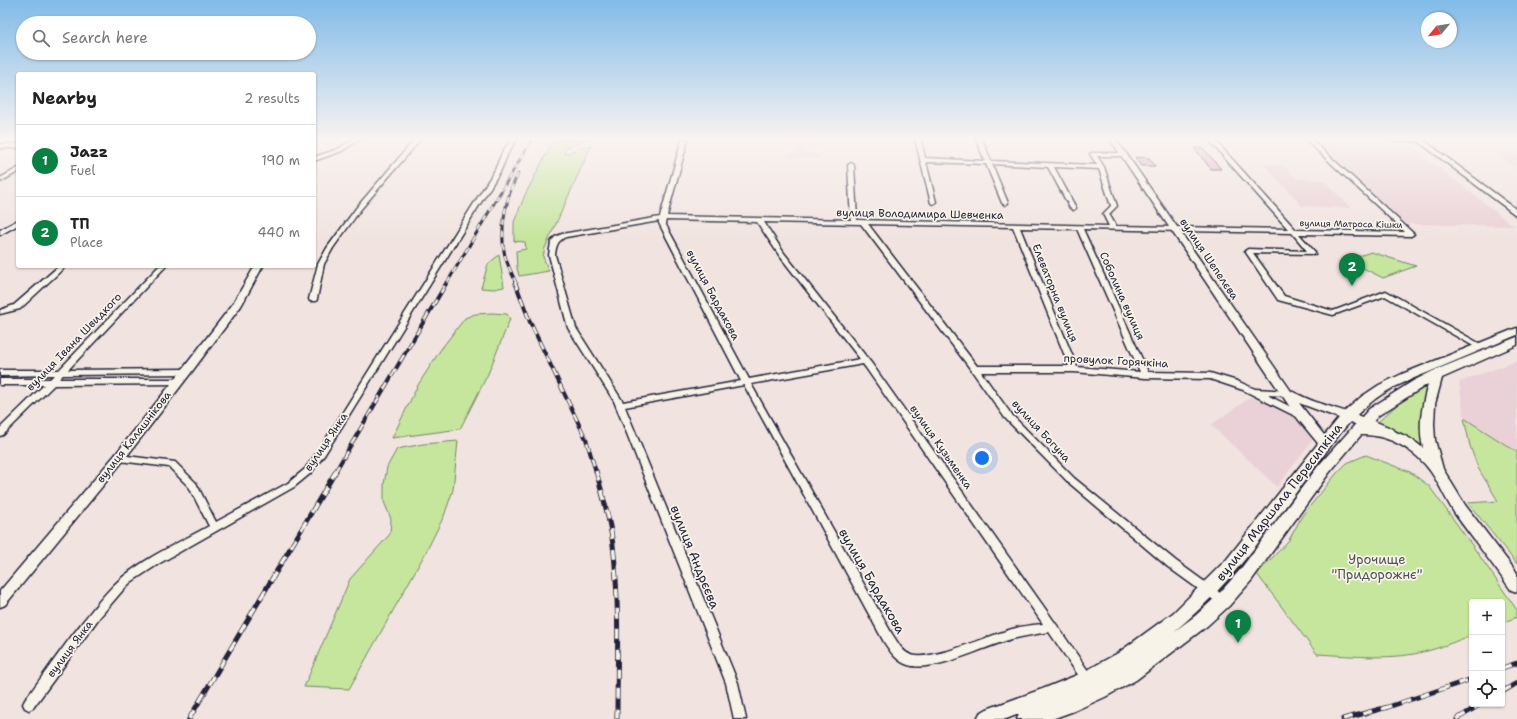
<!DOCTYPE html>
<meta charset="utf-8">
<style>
:root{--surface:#fff;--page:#f2f2f2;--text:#222;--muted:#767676;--line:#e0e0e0;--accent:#0b8043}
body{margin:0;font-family:"Shantell Sans",sans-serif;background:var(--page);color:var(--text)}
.controls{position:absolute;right:12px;bottom:12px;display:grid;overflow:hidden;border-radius:4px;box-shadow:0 1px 3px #0004}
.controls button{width:36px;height:36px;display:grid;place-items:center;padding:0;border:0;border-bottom:1px solid var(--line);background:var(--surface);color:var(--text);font:20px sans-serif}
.compass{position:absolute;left:1421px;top:12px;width:36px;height:36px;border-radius:50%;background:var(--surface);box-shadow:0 1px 3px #0004;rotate:240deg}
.you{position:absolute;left:982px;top:458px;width:14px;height:14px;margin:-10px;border:3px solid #fff;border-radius:50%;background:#1a73e8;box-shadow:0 0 0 6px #1a73e833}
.badge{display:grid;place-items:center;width:26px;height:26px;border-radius:50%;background:var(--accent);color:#fff;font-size:13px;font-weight:700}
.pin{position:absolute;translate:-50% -33px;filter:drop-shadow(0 1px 2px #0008)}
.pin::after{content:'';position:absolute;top:21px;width:14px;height:12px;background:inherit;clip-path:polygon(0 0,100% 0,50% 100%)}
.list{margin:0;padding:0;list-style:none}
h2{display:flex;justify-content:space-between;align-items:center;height:52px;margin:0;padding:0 16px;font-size:17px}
h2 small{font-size:13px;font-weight:400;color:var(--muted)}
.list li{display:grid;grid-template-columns:26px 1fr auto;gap:12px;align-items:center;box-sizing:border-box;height:72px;padding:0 16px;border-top:1px solid var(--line)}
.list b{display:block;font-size:15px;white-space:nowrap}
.list p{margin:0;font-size:13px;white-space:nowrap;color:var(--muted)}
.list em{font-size:13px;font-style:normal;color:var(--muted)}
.icon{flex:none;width:22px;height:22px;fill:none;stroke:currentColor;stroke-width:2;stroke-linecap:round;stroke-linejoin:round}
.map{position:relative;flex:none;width:1517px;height:719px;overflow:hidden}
.search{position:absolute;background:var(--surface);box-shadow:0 1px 3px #0004;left:16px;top:16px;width:300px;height:44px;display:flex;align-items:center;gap:10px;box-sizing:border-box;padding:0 14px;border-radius:22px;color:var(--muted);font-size:15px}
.panel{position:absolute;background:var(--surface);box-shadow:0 1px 3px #0004;left:16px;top:72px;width:300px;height:196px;border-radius:4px}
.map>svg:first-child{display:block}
.built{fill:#ead1d7}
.green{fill:#c6e59d;stroke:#74846c}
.building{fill:#daa6c1;stroke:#22223b}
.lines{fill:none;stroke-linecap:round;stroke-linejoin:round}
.minor-casing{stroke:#22223b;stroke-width:3}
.tertiary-casing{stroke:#22223b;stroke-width:3}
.secondary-casing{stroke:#22223b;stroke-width:3}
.minor{fill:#f7f3e8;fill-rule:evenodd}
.tertiary{fill:#f7f3e8;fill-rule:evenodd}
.secondary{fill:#f7f3e8;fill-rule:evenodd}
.rail-far2-casing{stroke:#22223b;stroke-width:3}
.rail-far1-casing{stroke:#22223b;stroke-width:4}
.rail-casing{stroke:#22223b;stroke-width:5}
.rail-far2{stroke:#f7f3e8;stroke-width:2;stroke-dasharray:6;stroke-linecap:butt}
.rail-far1{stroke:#f7f3e8;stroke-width:2.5;stroke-dasharray:8;stroke-linecap:butt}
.rail{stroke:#f7f3e8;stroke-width:3.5;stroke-dasharray:10;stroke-linecap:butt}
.labels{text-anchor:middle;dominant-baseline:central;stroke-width:3.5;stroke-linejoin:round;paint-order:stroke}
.far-street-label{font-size:9px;fill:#22223b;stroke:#f7f3e8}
.street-label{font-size:11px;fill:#22223b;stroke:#f7f3e8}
.near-street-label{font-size:13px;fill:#22223b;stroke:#f7f3e8}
.near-park-label{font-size:13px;fill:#4b5354;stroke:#f7f3e8}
</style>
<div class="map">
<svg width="1517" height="719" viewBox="0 0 1517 719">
<rect width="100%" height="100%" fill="#f1e4e0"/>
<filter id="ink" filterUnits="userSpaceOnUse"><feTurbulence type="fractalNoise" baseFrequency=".025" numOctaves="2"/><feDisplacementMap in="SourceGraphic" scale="8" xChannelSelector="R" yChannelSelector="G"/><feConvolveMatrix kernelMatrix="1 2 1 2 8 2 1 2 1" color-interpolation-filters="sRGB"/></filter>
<g filter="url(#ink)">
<!-- built -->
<g class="built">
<path d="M787,142H817V148H805V153L819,154L820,158H788L787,153H796V148H786Z"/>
<path d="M1320,145L1412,147L1514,226L1406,224Z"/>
<path d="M1496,154L1517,155V169Z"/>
<path d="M1264,164L1283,165L1297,179L1324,180L1351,208L1302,206Z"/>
<path d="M1517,361V452L1464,418L1459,382Z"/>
<path d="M1252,396L1289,408L1314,438L1277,487L1211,425Z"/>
</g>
<!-- green -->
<g class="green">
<path d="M554,139H586L564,149L565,154L585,146H591L545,248L543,257L549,271L519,276L517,268L516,251L526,249L525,242L514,241V222L525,195Z"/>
<path d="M1371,252L1416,266L1383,278L1347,260Z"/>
<path d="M499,255L504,287L494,289L481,288L488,264Z"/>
<path d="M492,313L507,314L510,319L488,374L460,429L392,438L418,385L441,349L465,318L475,314Z"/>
<path d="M1426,387L1420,420L1423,448L1394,431L1377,423L1400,402Z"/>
<path d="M1464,418L1517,452V564L1468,503L1498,501L1478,468L1470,446Z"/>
<path d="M458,441L453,490L444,516L426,552L349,689L304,687L350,579L390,534L391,519L384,502V484L387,467L397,449L423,444Z"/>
<path d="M1366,455L1410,472L1429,486L1472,545L1517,610V617L1502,623V602H1472V635C1459,640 1445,646 1431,650C1394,661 1354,656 1317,654L1257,574L1289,540L1302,516L1336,474L1347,463Z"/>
</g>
<!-- building -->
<g class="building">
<path d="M1194,148H1203L1221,169H1211Z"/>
<path d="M1135,157L1149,158L1155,166H1141Z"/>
</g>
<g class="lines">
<!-- minor casing -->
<g class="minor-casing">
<g id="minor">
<path d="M354,139H360L342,151L314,161V157L338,149Z"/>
<path d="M415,139H421L361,209L333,248L324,264L317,299L316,301H310L309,299L318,264L327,248L357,207Z"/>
<path d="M511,139H517L508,153L501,170L325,454L311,473L294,487L160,563L131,582L123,590L99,618L33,708L29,710L25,708L23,704L25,700C45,673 64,645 85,619C97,604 109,588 124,576C149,556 180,542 209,526L189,487L169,467L119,461L116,460L114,458L116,456L119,455L175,462L196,483L216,522L288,483L305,469L319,450L495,170L502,153Z"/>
<path d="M682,139H688L667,216L851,220L848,165L851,163L854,165L857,220L1109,226L1103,214L1111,206L1099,169L1054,167L1076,208L1073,210L1070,208L1048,167L992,164L1008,203L1005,205L1002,203L986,164L926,162L936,202L933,204L931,203L915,139H921L925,158L985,161L976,139H982L991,161L1097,165L1090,154L1091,153H1126L1127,154L1124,156H1097L1104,167L1117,206L1109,214L1116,226L1288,229L1208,139H1214L1296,230L1405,232L1305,139H1311L1414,234L1411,236L1299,234L1315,252V254L1253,253L1284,296L1333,311L1386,291L1484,346L1480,348H1477L1385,296L1333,315L1278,300L1245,251L1248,249L1307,251L1292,233L1083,229L1148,372L1210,373L1237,381L1255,389L1289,391L1290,393L1286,396L1267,395L1305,414L1306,416L1305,418H1299L1243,390L1210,379L1145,378L1074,372H981L1011,414L1074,478L1176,561L1227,598L1228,601L1227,604L1223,606L1219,604L1168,567L1068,482L1005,418L972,371L861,224L764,222L784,253L872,364L1056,624L1095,681L1093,685L1089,686L1085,685L1049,632C1036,634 1024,636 1012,639C985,646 935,673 908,665C896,661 890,651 884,642L744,385L625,407L738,683L746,719H734L726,683L614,401L568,328L549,255L551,242L555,237L562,234L660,217ZM666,220L757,222L779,255L860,359L749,379L667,227L665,223ZM659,221V223L661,227L741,381L623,402L576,328L555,255C556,246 557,241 566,237ZM868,224L1013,227L1069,366H977ZM1020,228L1077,229L1140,372L1077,367ZM863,364L866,368L1043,624C1032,625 1022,626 1012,629C990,635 931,662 911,655C902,652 897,641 892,634L751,384Z"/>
<path d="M1392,139H1422L1419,141H1395Z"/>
<rect x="0" y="144" width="18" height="4"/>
<path d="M18,168V172L0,182V178Z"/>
<path d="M18,220V225L0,235V230Z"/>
<path d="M59,266H66L20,309L0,314V310L14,305Z"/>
<path d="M159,266H166L68,370L186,369L190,372L189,374L63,375L59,379H178L181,380L182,382L181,384L54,385L3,435L0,436V428L44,385H0V379H50L54,375L0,376V370H59Z"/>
</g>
</g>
<!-- tertiary casing -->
<g class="tertiary-casing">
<g id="tertiary">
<path d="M1110,139H1116L1291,391C1300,395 1309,400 1319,403C1332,408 1391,424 1397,433L1395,436H1387L1299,403L1331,444L1329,447H1321L1298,419Z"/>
<path d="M1415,139H1422L1517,210V216Z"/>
<path d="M255,266H263L241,306L190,374L123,461L5,605L0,607V591L115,455L182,370L232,305Z"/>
</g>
</g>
<!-- secondary casing -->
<g class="secondary-casing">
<path id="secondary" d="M1517,328V335C1490,346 1463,358 1436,369C1413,379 1388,387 1369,404C1345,423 1327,451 1309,475C1266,532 1225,593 1168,636L1195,616L1217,596L1239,571L1319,465L1369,409L1413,381L1433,371L1517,337V345L1442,378L1435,404L1434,424L1435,440L1443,469L1465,505L1517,573V592L1511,590C1493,564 1473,539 1455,514C1446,500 1440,485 1431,472C1416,450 1388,434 1361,435L1329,473L1251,581L1229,606L1207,626L1136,680L1105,697L1074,711L1052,719H1017L1019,714L1006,719H977L980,713L987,709L1045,688L1082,673L1118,653L1173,613L1227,559L1320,441L1343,413L1361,397L1379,385L1402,374ZM1428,384C1422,405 1418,426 1423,448C1408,435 1390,428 1369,426L1379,415Z"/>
</g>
<!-- minor -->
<use href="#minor" class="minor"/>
<!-- tertiary -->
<use href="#tertiary" class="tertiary"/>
<!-- secondary -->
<use href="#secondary" class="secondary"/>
<!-- rail-far2 casing -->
<g class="rail-far2-casing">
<g id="rail-far2">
<path d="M447,283L532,139"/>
<path d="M516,283C512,273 505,261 504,251C500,225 506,197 518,174"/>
</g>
</g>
<!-- rail-far1 casing -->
<g class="rail-far1-casing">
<g id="rail-far1">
<path d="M515,282L530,322L586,439L596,472"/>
<path d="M335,472L447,282"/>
</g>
</g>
<!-- rail casing -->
<g class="rail-casing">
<g id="rail">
<path d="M596,471C603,495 610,520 613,545C620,603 617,661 617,719"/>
<path d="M1502,668L1517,663"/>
<path d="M1502,692L1517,683"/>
<path d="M189,719L336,471"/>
<path d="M1343,719L1388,707L1472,679"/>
<path d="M1457,719L1481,704"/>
</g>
</g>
<!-- rail-far2 -->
<use href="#rail-far2" class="rail-far2"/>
<!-- rail-far1 -->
<use href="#rail-far1" class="rail-far1"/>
<!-- rail -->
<use href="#rail" class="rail"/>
</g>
</g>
<!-- sky -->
<linearGradient id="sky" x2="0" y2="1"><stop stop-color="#81bbe8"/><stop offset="0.58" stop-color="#f9f3f1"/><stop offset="1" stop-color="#f9f3f1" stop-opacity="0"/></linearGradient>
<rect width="1517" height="239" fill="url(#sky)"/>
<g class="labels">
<!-- far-street labels -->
<g class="far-street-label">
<text transform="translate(1351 224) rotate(1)">вулиця Матроса Кішки</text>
</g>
<!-- street labels -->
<g class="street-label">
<text transform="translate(920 214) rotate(1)">вулиця Володимира Шевченка</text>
<text transform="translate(1209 259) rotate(56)">вулиця Шепелєва</text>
<text transform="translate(1055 293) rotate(68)">Елеваторна вулиця</text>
<text transform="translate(713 295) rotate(62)">вулиця Бардакова</text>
<text transform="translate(1122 296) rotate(66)">Соболина вулиця</text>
<text transform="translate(74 342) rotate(-46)">вулиця Івана Швидкого</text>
<text transform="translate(1116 361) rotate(3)">провулок Горячкіна</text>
<text transform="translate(1041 431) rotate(47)">вулиця Богуна</text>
<text transform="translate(134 437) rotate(-52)">вулиця Калашнікова</text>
<text transform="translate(326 442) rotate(-56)">вулиця Янка</text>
<text transform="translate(941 447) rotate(55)">вулиця Кузьменка</text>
<text transform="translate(70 649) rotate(-53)">вулиця Янка</text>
</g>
<!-- near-street labels -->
<g class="near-street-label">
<text transform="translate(1279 502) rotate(-52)">вулиця Маршала Пересипкіна</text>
<text transform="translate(695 557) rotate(68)">вулиця Андрєєва</text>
<text transform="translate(872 581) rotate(60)">вулиця Бардакова</text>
</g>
<!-- near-park labels -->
<g class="near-park-label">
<text x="1377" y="559">Урочище<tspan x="1377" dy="15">"Придорожнє"</tspan></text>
</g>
</g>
</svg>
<div class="controls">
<button>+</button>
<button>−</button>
<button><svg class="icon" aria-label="locate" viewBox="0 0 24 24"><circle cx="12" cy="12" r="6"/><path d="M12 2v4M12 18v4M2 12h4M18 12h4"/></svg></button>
</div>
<svg class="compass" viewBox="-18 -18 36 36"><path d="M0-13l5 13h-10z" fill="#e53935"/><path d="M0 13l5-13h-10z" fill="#767676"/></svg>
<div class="you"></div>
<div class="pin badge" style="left:1238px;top:643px">1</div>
<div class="pin badge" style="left:1352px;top:286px">2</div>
<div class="search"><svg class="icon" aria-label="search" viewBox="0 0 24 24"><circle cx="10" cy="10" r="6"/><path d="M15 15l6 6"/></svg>Search here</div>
<section class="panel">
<h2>Nearby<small>2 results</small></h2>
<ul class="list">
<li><span class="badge">1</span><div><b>Jazz</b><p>Fuel</p></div><em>190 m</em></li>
<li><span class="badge">2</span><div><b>ТП</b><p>Place</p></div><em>440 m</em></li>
</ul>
</section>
</div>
